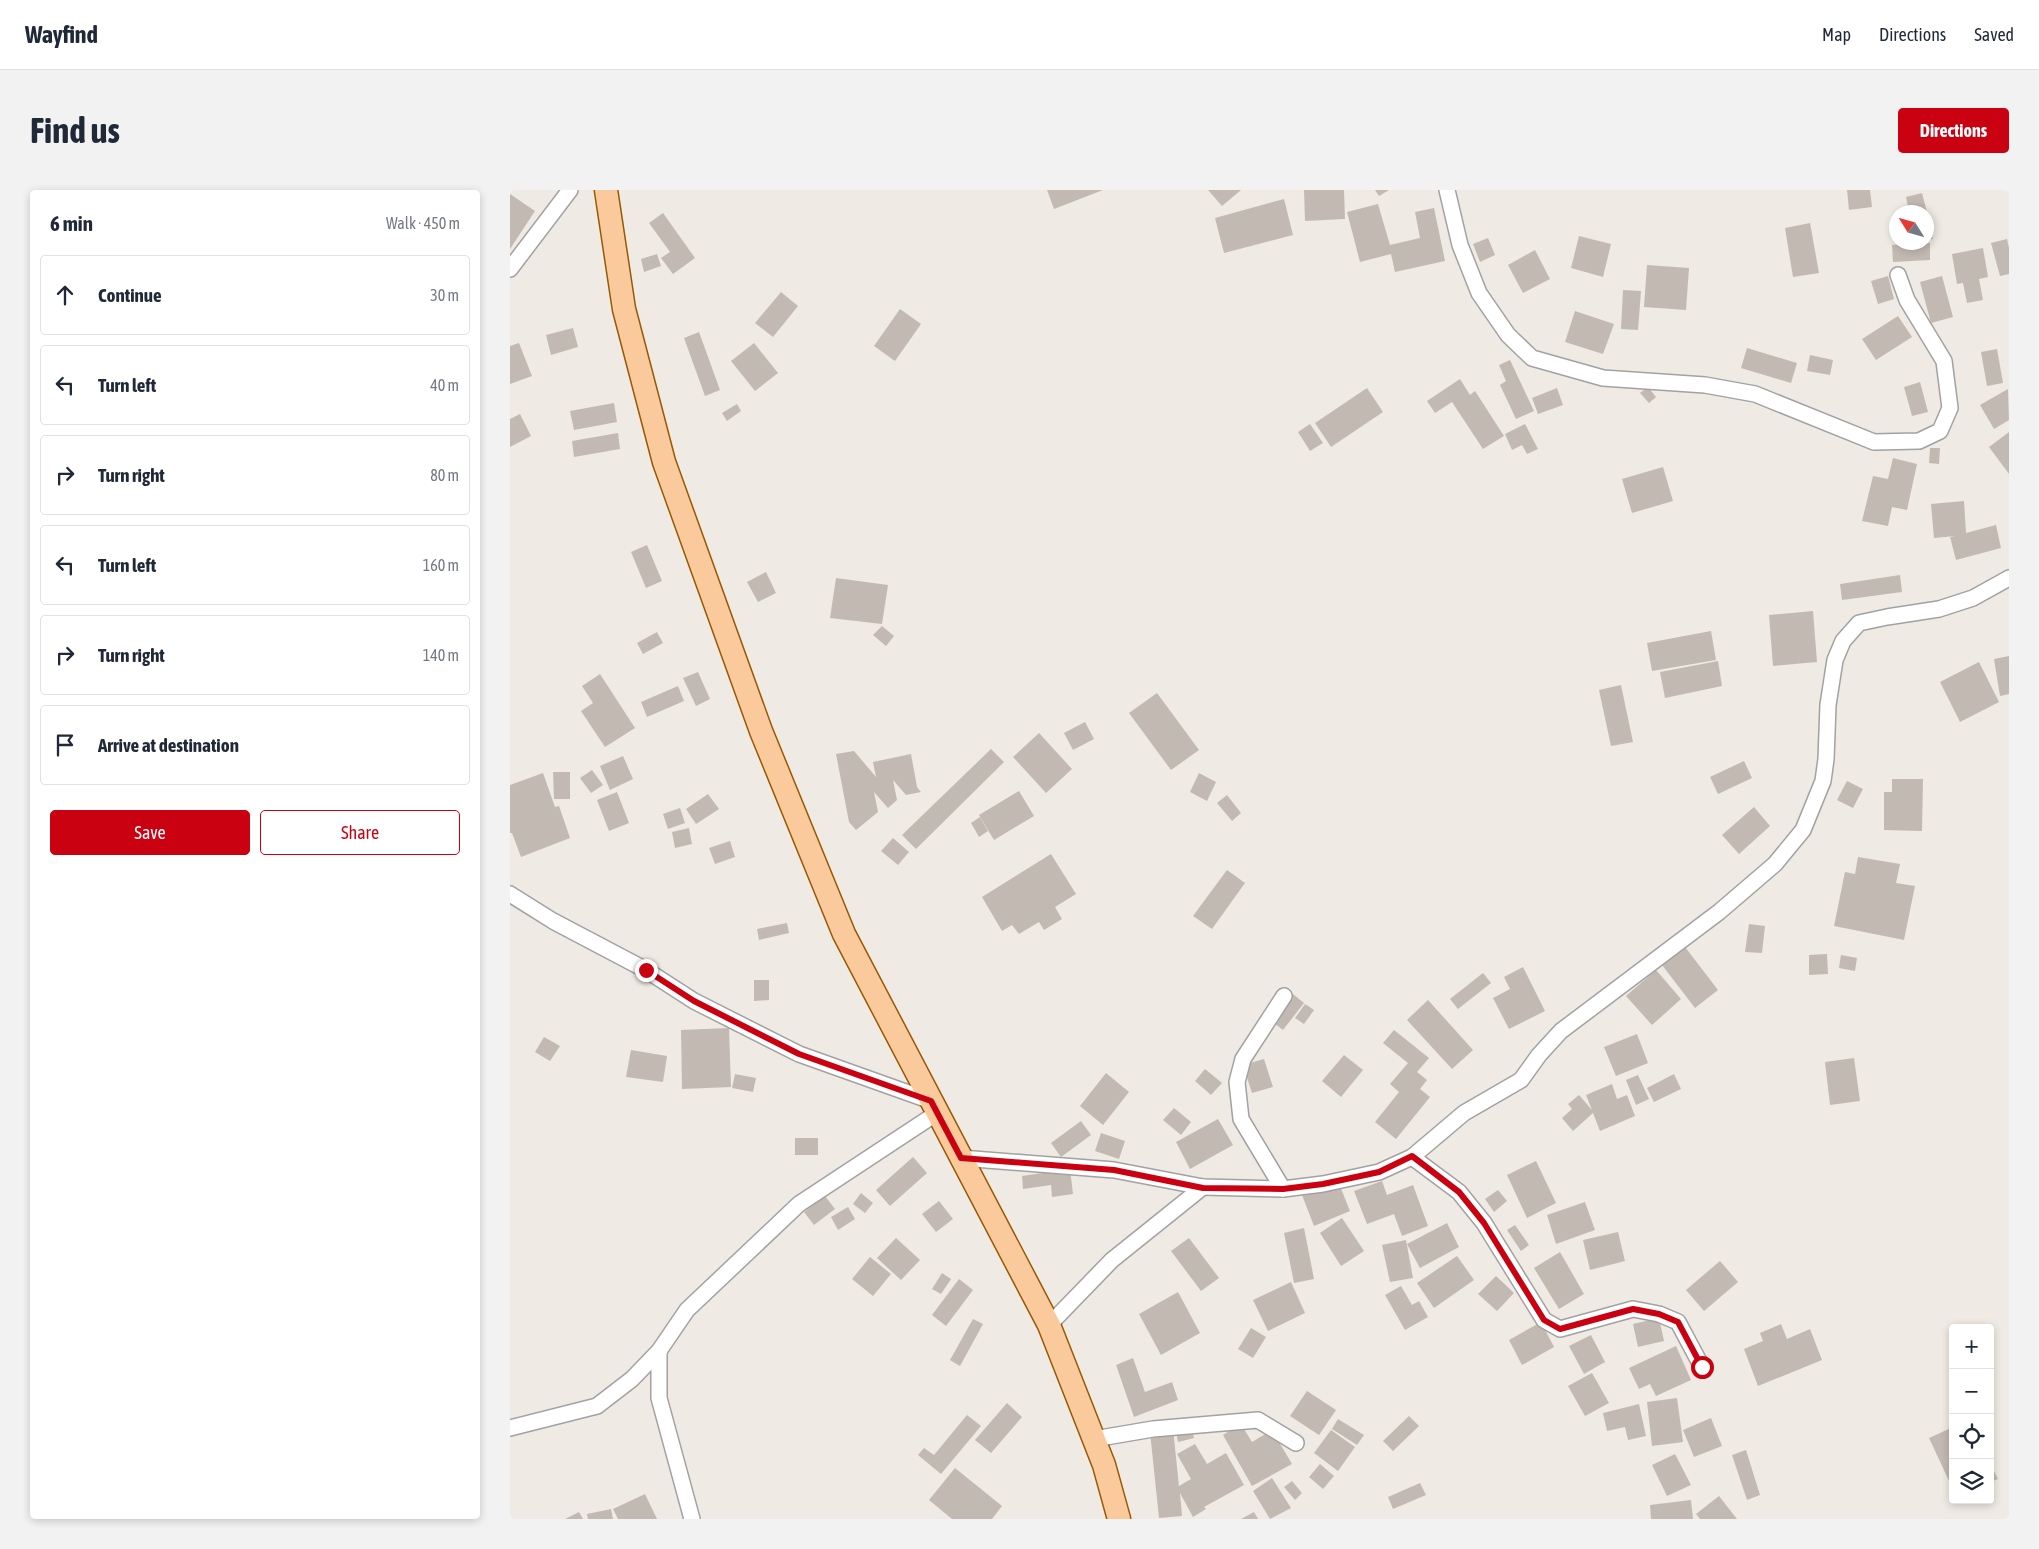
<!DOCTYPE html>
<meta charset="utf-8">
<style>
:root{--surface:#fff;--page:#f2f2f3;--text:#1f2937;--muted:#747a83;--line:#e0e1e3;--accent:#ca0111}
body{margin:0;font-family:"Asap Condensed",sans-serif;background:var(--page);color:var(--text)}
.controls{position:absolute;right:15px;bottom:15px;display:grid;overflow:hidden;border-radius:5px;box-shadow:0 2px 8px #0003}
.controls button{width:45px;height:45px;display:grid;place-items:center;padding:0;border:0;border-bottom:1px solid var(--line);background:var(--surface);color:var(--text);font:25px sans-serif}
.compass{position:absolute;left:1379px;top:15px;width:45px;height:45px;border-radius:50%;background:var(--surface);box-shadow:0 2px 8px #0003;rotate:307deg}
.stop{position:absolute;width:15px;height:15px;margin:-11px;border:4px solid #ca0111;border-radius:50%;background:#fff}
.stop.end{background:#ca0111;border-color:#fff;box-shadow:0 1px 5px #0008}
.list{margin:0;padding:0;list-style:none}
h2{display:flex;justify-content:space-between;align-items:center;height:65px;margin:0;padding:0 20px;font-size:21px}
h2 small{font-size:16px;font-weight:400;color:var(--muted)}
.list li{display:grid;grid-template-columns:32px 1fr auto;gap:15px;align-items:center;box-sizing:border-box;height:80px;margin:0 10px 10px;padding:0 10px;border:1px solid var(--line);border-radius:5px}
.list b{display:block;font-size:19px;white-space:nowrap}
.list em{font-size:16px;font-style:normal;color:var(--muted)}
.actions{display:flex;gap:10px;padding:15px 20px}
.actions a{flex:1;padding:11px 0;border:1px solid var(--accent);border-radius:5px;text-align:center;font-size:18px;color:var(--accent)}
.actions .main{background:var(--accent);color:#fff}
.icon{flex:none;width:28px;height:28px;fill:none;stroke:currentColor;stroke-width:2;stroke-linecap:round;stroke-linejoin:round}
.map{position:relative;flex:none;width:1499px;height:1329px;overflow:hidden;border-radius:5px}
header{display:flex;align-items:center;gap:30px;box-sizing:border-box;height:70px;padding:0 25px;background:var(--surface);border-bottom:1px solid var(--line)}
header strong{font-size:24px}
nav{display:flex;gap:28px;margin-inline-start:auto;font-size:18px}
.intro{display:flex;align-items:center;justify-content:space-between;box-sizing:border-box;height:120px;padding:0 30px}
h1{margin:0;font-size:35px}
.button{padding:12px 22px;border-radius:5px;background:var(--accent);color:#fff;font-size:18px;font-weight:700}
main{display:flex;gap:30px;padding:0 30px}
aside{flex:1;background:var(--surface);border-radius:5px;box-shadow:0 2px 8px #0003}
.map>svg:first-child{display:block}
.building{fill:#c3b9b3}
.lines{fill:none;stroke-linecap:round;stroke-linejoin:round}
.street-casing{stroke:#a2a2a2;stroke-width:18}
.primary-casing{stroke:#975901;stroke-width:25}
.street{stroke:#fff;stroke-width:15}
.primary{stroke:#fbca9c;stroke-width:22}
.route{stroke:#ca0111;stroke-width:6}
</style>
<header>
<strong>Wayfind</strong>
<nav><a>Map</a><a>Directions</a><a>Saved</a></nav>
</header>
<div class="intro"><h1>Find us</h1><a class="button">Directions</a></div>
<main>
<aside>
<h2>6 min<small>Walk · 450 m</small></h2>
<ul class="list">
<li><svg class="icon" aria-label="ahead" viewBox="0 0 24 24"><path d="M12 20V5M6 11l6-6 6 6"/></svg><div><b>Continue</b></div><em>30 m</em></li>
<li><svg class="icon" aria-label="left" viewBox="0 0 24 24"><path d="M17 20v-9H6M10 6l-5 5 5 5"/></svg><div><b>Turn left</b></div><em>40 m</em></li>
<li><svg class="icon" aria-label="right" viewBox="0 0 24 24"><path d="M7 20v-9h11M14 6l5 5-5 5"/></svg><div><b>Turn right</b></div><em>80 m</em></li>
<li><svg class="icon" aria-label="left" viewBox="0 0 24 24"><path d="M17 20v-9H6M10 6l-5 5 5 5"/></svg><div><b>Turn left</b></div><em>160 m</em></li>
<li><svg class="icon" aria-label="right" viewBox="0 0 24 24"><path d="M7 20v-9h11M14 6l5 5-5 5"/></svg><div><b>Turn right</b></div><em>140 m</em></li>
<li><svg class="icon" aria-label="arrive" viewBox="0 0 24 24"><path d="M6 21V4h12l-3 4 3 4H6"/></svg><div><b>Arrive at destination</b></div></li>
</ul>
<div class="actions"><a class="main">Save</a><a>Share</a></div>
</aside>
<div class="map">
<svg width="1499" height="1329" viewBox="0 0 1499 1329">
<rect width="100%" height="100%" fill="#efeae3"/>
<!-- building -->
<g class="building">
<path d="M537,0H593L544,19Z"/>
<path d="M698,0H731L712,16Z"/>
<path d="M794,0H834L835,29L795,31Z"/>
<path d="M865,0H879L869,6Z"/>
<path d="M1337,0H1360L1362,17L1339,20Z"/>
<path d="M1412,3L1417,22H1399L1396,7Z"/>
<path d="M0,4L25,21L0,59Z"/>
<path d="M774,9L783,45L714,63L705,28Z"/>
<path d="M868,14L880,55L910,48L905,22L924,18L935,71L885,82L881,64L850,72L837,22Z"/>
<path d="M153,23L185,68L163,84L151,68L160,62L139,33Z"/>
<path d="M1416,25L1423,49L1416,50Z"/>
<path d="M1300,33L1309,83L1283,87L1275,38Z"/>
<path d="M1069,46L1101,54L1093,87L1061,78Z"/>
<path d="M978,48L985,65L970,72L963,54Z"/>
<path d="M1497,49L1499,58V84L1490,86L1481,53Z"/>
<path d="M1420,53V70L1383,72L1382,55Z"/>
<path d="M1473,58L1478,87L1469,89L1473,110L1457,113L1453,93L1447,94L1442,64Z"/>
<path d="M1025,60L1040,89L1013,103L998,75Z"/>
<path d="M147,64L151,76L134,82L131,69Z"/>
<path d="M1137,75L1179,78L1176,120L1134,117Z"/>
<path d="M1378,86L1384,109L1368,114L1361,91Z"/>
<path d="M1432,86L1443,127L1421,133L1410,92Z"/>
<path d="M1113,100L1131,101L1128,140L1111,139Z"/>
<path d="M271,102L288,116L263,147L245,133Z"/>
<path d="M390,119L411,134L385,171L364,156Z"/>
<path d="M1065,121L1104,134L1093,164L1055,152Z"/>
<path d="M1388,126L1402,147L1366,170L1352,149Z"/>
<path d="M63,138L68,157L41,165L36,145Z"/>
<path d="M189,142L210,200L195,206L174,148Z"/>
<path d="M9,153L22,186L0,194V156Z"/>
<path d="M244,153L268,183L245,201L221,171Z"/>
<path d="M1237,158L1287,173L1281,193L1231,178Z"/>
<path d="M1487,159L1493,193L1477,196L1471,162Z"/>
<path d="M1300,165L1323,170L1320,185L1297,181Z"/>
<path d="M1000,170L1024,221L1006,229L990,195L996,191L989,175Z"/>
<path d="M950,189L960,205L965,201L994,246L973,259L942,212L925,223L917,211Z"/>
<path d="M1410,192L1418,222L1402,226L1394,197Z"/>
<path d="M1138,197L1146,207L1139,213L1130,203Z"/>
<path d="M857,198L873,222L821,257L805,233Z"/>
<path d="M1047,198L1053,215L1028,224L1022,208Z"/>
<path d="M1498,199L1499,230L1484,239L1470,215Z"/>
<path d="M104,213L107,232L64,240L60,221Z"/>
<path d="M227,214L231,221L217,231L212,223Z"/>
<path d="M10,224L21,246L0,257V229Z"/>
<path d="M800,234L813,253L800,261L788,242Z"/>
<path d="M1015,234L1028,259L1017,264L1012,255L1002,260L995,244Z"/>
<path d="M1499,242V284L1479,257Z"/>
<path d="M108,243L110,259L64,267L62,251Z"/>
<path d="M1420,258H1430L1429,274L1419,273Z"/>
<path d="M1383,268L1407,274L1397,320L1382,317L1378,336L1352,331L1363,286L1378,289Z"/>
<path d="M1153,277L1163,311L1122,323L1112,289Z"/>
<path d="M1454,311L1456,343L1486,335L1491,358L1446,370L1440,347L1445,346L1424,348L1421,314Z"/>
<path d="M137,355L152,391L136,398L121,362Z"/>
<path d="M256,382L266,403L248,412L237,392Z"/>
<path d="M1390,385L1392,402L1332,410L1330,394Z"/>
<path d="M326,388L378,395L372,434L320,428Z"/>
<path d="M1303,421L1307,472L1263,476L1259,425Z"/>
<path d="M372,436L384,446L376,456L363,445Z"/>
<path d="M1201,441L1206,470L1142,481L1137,453Z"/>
<path d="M147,442L153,453L133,464L127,453Z"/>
<path d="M1499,466V504L1490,506L1484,469Z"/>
<path d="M1208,471L1212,496L1155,508L1150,482Z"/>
<path d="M1469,472L1489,512L1450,532L1430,492Z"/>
<path d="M188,482L200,509L186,516L173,488Z"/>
<path d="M90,484L125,538L95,557L71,521L83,513L72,496Z"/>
<path d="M1111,495L1123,552L1101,556L1089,500Z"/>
<path d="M168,496L174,511L137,527L131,512Z"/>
<path d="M647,503L689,560L661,580L619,523Z"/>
<path d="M575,532L584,549L563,560L554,543Z"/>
<path d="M529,543L562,579L536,603L503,567Z"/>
<path d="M481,559L494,572L406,659L392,645Z"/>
<path d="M344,561L366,587L363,572L401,564L407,597L411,602L396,605L383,590L387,610L378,618L364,602L368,622L346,640L339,632L326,564Z"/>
<path d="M113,566L123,589L100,600L90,576Z"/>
<path d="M1234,571L1242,588L1208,604L1200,587Z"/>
<path d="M82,580L93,595L81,603L70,588Z"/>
<path d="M43,582H60V609H44Z"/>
<path d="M33,583L45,617L49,616L60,648L11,667L2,643H0V595Z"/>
<path d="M689,583L706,592L697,611L680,602Z"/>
<path d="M1382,589H1413L1412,641L1374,640V602H1382Z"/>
<path d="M1337,591L1353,599L1343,618L1327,610Z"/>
<path d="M509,601L524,626L484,650L469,625Z"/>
<path d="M107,602L119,633L99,641L87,610Z"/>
<path d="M198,604L209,619L186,634L176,619Z"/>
<path d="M717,605L731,623L722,631L707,613Z"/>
<path d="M1244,617L1260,636L1229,664L1212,645Z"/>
<path d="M170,618L175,633L158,639L153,624Z"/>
<path d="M470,627L478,641L469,647L461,633Z"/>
<path d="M179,638L182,654L165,658L162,642Z"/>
<path d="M383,648L399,662L388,675L371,661Z"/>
<path d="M220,651L225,667L205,674L199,658Z"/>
<path d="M541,664L566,704L545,717L552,729L534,740L529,732L509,744L502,735L492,741L472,707Z"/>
<path d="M1348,667L1390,674L1386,693L1405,696L1394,750L1324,736L1335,682L1345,684Z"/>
<path d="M717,680L735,693L702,739L683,726Z"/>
<path d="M277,733L279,743L249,750L247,739Z"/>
<path d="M1239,734L1255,736L1252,763L1235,762Z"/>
<path d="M1175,757L1208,800L1185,818L1152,775Z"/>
<path d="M1317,764L1318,784L1299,785V765Z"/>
<path d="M1331,765L1347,768L1345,781L1329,778Z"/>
<path d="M1013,777L1035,821L999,839L983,808L1000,799L994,787Z"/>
<path d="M1146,780L1171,809L1142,835L1116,806Z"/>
<path d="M973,783L981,793L948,819L940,809Z"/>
<path d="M244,790H259V810L244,811Z"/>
<path d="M778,800L794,813L773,840L756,827Z"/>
<path d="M918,810L963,860L942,879L897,830Z"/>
<path d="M795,814L804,820L794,834L785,828Z"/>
<path d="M219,838L221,897L172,899L171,840Z"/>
<path d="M884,840L919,868L907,882L917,890L910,899L920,907L886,949L865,932L889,902L880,894L898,873L873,853Z"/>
<path d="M1127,844L1138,873L1106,886L1094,857Z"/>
<path d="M34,847L50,856L40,871L25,862Z"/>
<path d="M121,860L157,866L153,892L116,887Z"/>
<path d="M834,865L853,880L831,907L812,891Z"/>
<path d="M1344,868L1350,911L1320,915L1315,872Z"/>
<path d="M754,869L763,897L742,903L733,875Z"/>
<path d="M695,879L712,893L701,905L685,891Z"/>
<path d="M596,883L619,902L593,935L570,916Z"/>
<path d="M225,884L246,888L243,902L222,898Z"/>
<path d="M1164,884L1171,899L1144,912L1137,898Z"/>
<path d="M1128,885L1139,909L1126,915L1116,890Z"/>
<path d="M1102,894L1107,909L1117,905L1125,926L1090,941L1083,923L1063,941L1052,928L1062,919L1058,914L1069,905L1082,920L1076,905Z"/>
<path d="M664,918L681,932L671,945L653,930Z"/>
<path d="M708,929L723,955L680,979L666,952Z"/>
<path d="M571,931L581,945L551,967L541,953Z"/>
<path d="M591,943L615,951L609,969L585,961Z"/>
<rect x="285" y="948" width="23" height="17"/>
<path d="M403,967L417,983L380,1016L366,1000Z"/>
<path d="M1026,971L1046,1013L1017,1028L997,985Z"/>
<path d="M560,979L563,1004L542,1007L541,995L513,999L512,986Z"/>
<path d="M828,991L840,1021L804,1036L792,1005Z"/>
<path d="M872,991L877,1005L903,995L918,1036L892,1046L884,1024L857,1034L844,1001Z"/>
<path d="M988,1000L997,1011L984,1022L975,1009Z"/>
<path d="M351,1003L363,1013L355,1023L343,1014Z"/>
<path d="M315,1006L325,1019L304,1035L294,1022Z"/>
<path d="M429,1011L443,1029L426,1042L412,1024Z"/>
<path d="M1075,1012L1085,1040L1046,1054L1037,1025Z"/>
<path d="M338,1017L345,1029L328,1040L321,1027Z"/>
<path d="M832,1028L854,1061L831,1076L810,1043Z"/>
<path d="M937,1033L949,1057L910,1078L897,1054Z"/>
<path d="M1005,1035L1019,1055L1011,1061L997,1040Z"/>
<path d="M794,1038L804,1089L784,1093L774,1043Z"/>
<path d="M1108,1042L1115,1071L1080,1080L1073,1050Z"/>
<path d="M386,1048L410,1070L391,1090L367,1068Z"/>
<path d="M679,1048L709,1088L691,1101L661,1061Z"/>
<path d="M896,1050L903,1088L880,1092L872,1055Z"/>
<path d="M1050,1062L1074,1104L1049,1119L1024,1078Z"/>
<path d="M947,1066L964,1090L924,1118L907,1093Z"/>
<path d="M360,1067L381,1084L363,1106L342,1089Z"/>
<path d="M1210,1071L1228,1092L1194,1121L1176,1100Z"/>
<path d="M432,1083L441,1089L431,1104L422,1099Z"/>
<path d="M986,1086L1004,1103L987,1121L968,1104Z"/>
<path d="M449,1089L463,1100L436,1136L422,1125Z"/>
<path d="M781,1092L795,1123L758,1141L743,1110Z"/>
<path d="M891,1096L902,1115L909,1111L918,1127L895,1140L875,1105Z"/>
<path d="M668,1102L690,1143L651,1165L629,1124Z"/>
<path d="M1149,1128L1154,1151L1128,1157L1123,1134Z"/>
<path d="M463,1129L473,1134L450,1176L440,1170Z"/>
<path d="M1031,1132L1044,1157L1012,1175L999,1150Z"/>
<path d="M1271,1134L1277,1149L1300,1139L1312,1170L1248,1196L1234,1159L1253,1151L1250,1143Z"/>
<path d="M741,1138L756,1147L743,1168L728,1159Z"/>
<path d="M1081,1145L1095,1172L1074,1184L1059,1156Z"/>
<path d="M1166,1156L1181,1190L1146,1206L1140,1194L1129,1199L1119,1178Z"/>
<path d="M623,1168L635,1202L662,1192L668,1210L624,1227L606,1175Z"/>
<path d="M1082,1183L1099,1213L1075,1226L1058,1196Z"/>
<path d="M797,1201L826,1220L809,1245L780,1226Z"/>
<path d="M1167,1208L1173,1252L1142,1256L1137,1212Z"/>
<path d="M497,1213L512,1227L481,1263L465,1250Z"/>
<path d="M1129,1214L1136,1246L1118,1250L1115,1237L1097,1241L1093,1223Z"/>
<path d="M457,1225L471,1236L431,1284L408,1265L414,1258L424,1265Z"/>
<path d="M899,1226L909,1236L883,1261L873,1251Z"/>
<path d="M1201,1228L1212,1256L1184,1267L1173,1240Z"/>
<path d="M828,1229L854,1245L847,1255L822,1239Z"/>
<path d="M731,1234L742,1252L762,1240L782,1274L742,1296L713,1245Z"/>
<path d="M681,1237L684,1248L668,1252L666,1241Z"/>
<path d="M1443,1237V1292L1440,1293L1419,1248Z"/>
<path d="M663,1239L669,1296L681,1289L667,1264L685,1254L697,1274L716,1263L734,1295L694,1317L696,1319L683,1327L670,1303L672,1326L649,1328L640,1242Z"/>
<path d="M821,1240L845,1257L828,1281L804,1263Z"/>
<path d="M1236,1260L1250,1305L1237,1310L1222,1265Z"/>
<path d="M1165,1264L1181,1295L1157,1306L1142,1275Z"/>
<path d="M1480,1273L1488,1289L1480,1292Z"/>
<path d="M810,1274L824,1286L813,1299L799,1287Z"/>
<path d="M445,1278L492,1316L482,1329H442L419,1310Z"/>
<path d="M762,1288L781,1318L760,1329L743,1301Z"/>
<path d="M782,1291L792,1303L785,1310L774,1297Z"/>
<path d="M910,1293L916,1305L883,1319L878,1307Z"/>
<path d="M135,1304L147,1329H108L103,1319Z"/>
<path d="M1209,1306L1227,1329H1190L1186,1324Z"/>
<path d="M1181,1310L1183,1329H1141L1140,1315Z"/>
<path d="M101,1319L103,1329H78L77,1324Z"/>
<path d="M69,1322L73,1329H55Z"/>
<path d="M744,1322L748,1329H731Z"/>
</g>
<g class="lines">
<!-- street casing -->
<g class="street-casing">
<g id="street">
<path d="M937,0L950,55L969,103L998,145L1022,168L1093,188L1195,195L1245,204L1364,252L1409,251L1430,241L1440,218L1434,171L1397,110L1388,85"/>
<path d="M0,79L60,0"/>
<path d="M0,704L43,731L136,780L184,811L289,864L421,911"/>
<path d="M902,967L949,1002L974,1033L1034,1130L1050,1139L1123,1119L1149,1124L1168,1132L1192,1177"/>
<path d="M451,968L604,980L693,997L773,999L813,994L869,982L902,967L954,923L1011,890L1029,865L1051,841L1209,722L1265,674L1293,640L1313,591L1316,569L1318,515L1325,470L1333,451L1349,433L1377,427L1429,419L1463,408L1499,388"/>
<path d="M773,999L731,929L727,892L733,869L774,806"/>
<path d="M539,1135L602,1070L693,997"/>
<path d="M149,1161V1208L182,1329"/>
<path d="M0,1238L87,1216L122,1189L149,1161L177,1120L289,1014L427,923"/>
<path d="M584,1249L643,1239L748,1230L786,1253"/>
</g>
</g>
<!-- primary casing -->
<g class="primary-casing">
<path id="primary" d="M96,0L114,119L154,272L251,541L334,744L539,1135L594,1275L609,1329"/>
</g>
<!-- street -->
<use href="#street" class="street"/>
<!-- primary -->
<use href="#primary" class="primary"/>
</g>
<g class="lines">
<!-- route -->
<path class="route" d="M136,780L184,811L289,864L421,911L451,968L604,980L693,998L773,999L813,994L869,982L902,966L949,1002L974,1033L1034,1130L1050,1139L1123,1119L1149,1124L1168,1132L1192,1177"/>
</g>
</svg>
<div class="controls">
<button>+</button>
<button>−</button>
<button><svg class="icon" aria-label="locate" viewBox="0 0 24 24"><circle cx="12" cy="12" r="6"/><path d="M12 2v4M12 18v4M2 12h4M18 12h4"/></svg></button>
<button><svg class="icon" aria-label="layers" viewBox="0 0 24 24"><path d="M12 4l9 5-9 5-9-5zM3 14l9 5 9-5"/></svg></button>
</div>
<svg class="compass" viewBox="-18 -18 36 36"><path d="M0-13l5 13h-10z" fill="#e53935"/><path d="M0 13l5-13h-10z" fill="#747a83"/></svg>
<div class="stop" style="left:1192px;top:1177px"></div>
<div class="stop end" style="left:136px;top:780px"></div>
</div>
</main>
